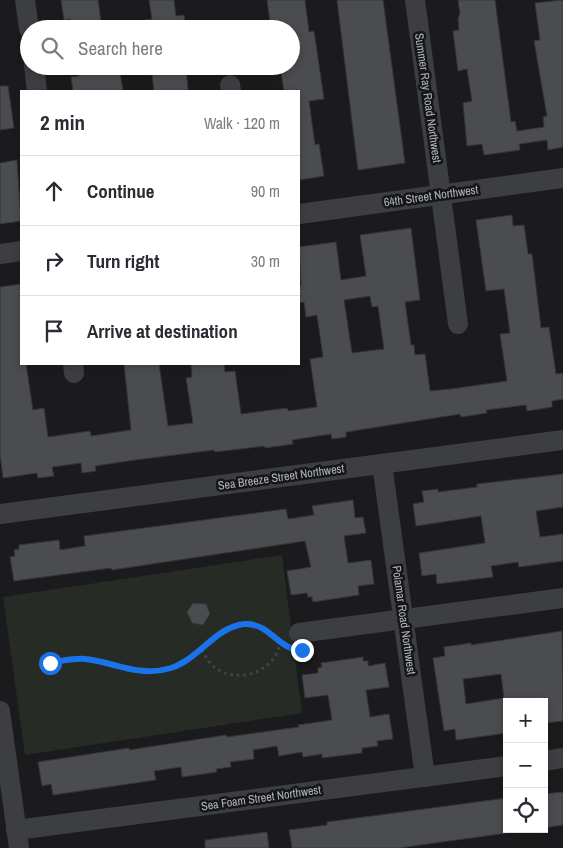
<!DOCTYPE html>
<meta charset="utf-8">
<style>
:root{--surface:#fff;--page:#f7f7f7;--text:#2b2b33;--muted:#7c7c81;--line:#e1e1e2}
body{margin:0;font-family:"Archivo Narrow",sans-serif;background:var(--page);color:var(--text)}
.controls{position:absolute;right:15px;bottom:15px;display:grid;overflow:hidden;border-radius:0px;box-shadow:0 2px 8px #0003}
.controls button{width:45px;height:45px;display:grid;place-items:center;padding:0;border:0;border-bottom:1px solid var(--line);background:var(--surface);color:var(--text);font:25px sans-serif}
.stop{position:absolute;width:15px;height:15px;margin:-11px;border:4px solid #1a73e8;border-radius:50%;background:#fff}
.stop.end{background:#1a73e8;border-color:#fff;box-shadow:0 1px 5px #0008}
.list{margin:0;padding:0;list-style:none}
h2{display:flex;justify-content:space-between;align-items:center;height:65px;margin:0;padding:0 20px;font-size:21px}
h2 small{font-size:16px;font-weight:400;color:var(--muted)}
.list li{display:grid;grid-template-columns:32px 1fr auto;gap:15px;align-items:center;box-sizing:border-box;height:70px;padding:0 20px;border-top:1px solid var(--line)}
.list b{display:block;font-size:19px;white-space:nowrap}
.list em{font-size:16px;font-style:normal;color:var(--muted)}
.icon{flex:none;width:28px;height:28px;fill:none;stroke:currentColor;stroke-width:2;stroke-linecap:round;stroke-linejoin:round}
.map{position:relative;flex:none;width:563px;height:848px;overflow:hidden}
.search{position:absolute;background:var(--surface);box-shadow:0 2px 8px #0003;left:20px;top:20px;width:280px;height:55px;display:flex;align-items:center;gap:12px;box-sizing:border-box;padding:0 18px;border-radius:28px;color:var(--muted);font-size:19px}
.panel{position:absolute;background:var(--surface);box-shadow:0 2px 8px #0003;left:20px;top:90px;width:280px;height:275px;border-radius:0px}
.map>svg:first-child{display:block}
.green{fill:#262c25}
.building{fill:#4a4c4f;stroke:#353638;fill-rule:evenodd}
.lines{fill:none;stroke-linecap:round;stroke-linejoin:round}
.path{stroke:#424548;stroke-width:3;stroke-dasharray:2.5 4;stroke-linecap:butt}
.minor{stroke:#3c3e41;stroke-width:20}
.route{stroke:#1a73e8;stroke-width:6}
.labels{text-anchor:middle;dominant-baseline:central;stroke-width:5;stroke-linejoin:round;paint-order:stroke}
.street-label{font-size:12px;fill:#afb6bb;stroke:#161618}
</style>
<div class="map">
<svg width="563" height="848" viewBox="0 0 563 848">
<rect width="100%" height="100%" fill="#1b1b1d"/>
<!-- green -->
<path class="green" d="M282,555L302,713L25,755L3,597Z"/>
<!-- building -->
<g class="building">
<path d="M61,0H98L102,29H71L70,19L64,20Z"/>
<path d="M149,0H174L176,16L184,15L186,29H141L140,21L152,19Z"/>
<path d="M267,0H305L309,32L314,31L324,99L309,101L315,145L319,144L324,176L299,180V91H284L280,66H291V29H271Z"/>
<path d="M337,0H383L405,163L358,170Z"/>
<path d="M458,0H495L511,122L515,121L517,131L544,127L543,117L547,116L534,41L540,40L535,3L563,0V147L548,150L547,140L519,144L520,150L484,155L482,144L467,146L463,103L472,101L467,69L458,71L453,31L459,30L458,18L460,14Z"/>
<path d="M78,66H119L123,91H73L71,77L79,76Z"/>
<path d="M151,66H186L188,91H154Z"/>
<path d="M0,86H8L14,128L0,130Z"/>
<path d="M17,160L21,221L0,224V163Z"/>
<path d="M512,215L513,226L524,225L528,254H532L541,328L549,327L556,374L563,373V399L552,401V407L527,411L526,405L486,410L487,413L461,417L460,414L346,432V437L332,439L331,434L292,440L293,444L265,448V446L215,452L214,450L135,460L95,466L96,471L82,473L81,463L52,467L54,476L38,478L37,473L3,478L0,454V287L21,284V364H26L33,410L44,408L48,437L90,431L91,436L131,430L124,364H159L168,426L193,423L186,378L192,377L191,364H224L225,372L235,371L241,414L287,408L288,411L317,407L310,359L323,357L317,315L306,317L304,302L299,303V286L301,285L299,247L336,242L341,280L366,276L360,235L411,228L420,300L405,302L411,345H414L415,355L425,354L430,391L451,389L507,381L500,334L510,333L504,289L486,291L476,220ZM370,296L372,307L378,306L384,349L352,353L344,300Z"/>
<path d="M563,474V507L536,511L540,537L563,534V561L519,567L518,562L491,566L493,577L437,584L436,574L422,576L419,553L485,543L481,516L416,526L413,504L424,502L422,491L438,489V492L477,487V484Z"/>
<path d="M353,500L355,518L363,517L366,533L344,536L348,563L371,560L374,584L358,586L359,595L313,602L312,597H308L307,593L291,595L287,571L311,567L305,541L112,570L111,568L14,581L10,557L15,556L14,550L19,549V545L59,540L60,550L85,546L84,536L286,509L288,519L314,515L312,506Z"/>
<path d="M193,603L206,604L210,614L203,625L192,623L187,612Z"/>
<path d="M562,631L563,721L544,723V702H507V733L456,740L455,729L444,731L433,658L445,656L444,647L471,643V645ZM501,674L504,698L466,704L463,679Z"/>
<path d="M363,657V661H368V666L385,663L389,687L366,690L370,717L389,714L393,739L377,741L378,746L362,748V753L322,758V754L303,757L302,752L279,756L277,746L253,750L254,759L230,762L231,767L216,769L217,772L182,777L181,767L154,771L156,780L53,795L51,784L42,786L38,762L129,748V750L226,735L227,737L299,727L298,725L332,720L328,695L305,698L302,675L318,673V668L322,667L321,663Z"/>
<path d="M563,792V825L544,828V794Z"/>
<path d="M507,798V833L399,848H292L289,830L327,825V822Z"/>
<path d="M267,832L269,848H205V840Z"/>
</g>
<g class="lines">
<!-- path -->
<g class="path">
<path d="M202,650C205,655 208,662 213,666C237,686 276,672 280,642"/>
<path d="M50,663L84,659L131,671H161L194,656L225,629L246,624L261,627L285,645"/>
</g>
<!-- minor -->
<g class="minor">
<path d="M25,0L29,29"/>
<path d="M415,0L458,324"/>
<path d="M34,66L37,91"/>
<path d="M230,85L231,91"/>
<path d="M299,214L563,178"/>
<path d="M0,254L21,251"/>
<path d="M73,364L74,373"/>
<path d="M382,464L425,777"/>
<path d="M0,514L563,440"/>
<path d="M299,633L563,598"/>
<path d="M0,711L19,848"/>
<path d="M544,761L563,758"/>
<path d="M16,830L507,766"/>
</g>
</g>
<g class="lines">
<!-- route -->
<path class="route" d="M50,663C61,661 73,658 85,659C115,662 139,678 171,668C199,659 216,626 245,624C270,623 279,651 302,650"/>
</g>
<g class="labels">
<!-- street labels -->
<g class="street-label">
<text transform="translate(428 98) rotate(82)">Summer Ray Road Northwest</text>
<text transform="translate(431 196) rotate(-8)">64th Street Northwest</text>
<text transform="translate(281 477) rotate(-8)">Sea Breeze Street Northwest</text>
<text transform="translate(404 620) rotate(82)">Polamar Road Northwest</text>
<text transform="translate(261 798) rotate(-8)">Sea Foam Street Northwest</text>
</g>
</g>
</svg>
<div class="controls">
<button>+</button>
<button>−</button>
<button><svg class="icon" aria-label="locate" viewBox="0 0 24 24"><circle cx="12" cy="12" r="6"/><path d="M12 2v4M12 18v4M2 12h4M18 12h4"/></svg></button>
</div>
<div class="stop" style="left:50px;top:663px"></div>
<div class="stop end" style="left:302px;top:650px"></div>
<div class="search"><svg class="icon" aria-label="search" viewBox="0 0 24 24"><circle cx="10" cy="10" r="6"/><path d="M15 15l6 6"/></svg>Search here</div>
<section class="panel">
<h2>2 min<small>Walk · 120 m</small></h2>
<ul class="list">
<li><svg class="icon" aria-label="ahead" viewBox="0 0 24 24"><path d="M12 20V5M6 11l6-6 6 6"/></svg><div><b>Continue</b></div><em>90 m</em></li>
<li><svg class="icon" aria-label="right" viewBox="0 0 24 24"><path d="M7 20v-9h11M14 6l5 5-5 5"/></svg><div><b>Turn right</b></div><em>30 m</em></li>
<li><svg class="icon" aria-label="arrive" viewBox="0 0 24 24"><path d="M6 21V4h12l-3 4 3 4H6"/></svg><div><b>Arrive at destination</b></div></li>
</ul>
</section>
</div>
